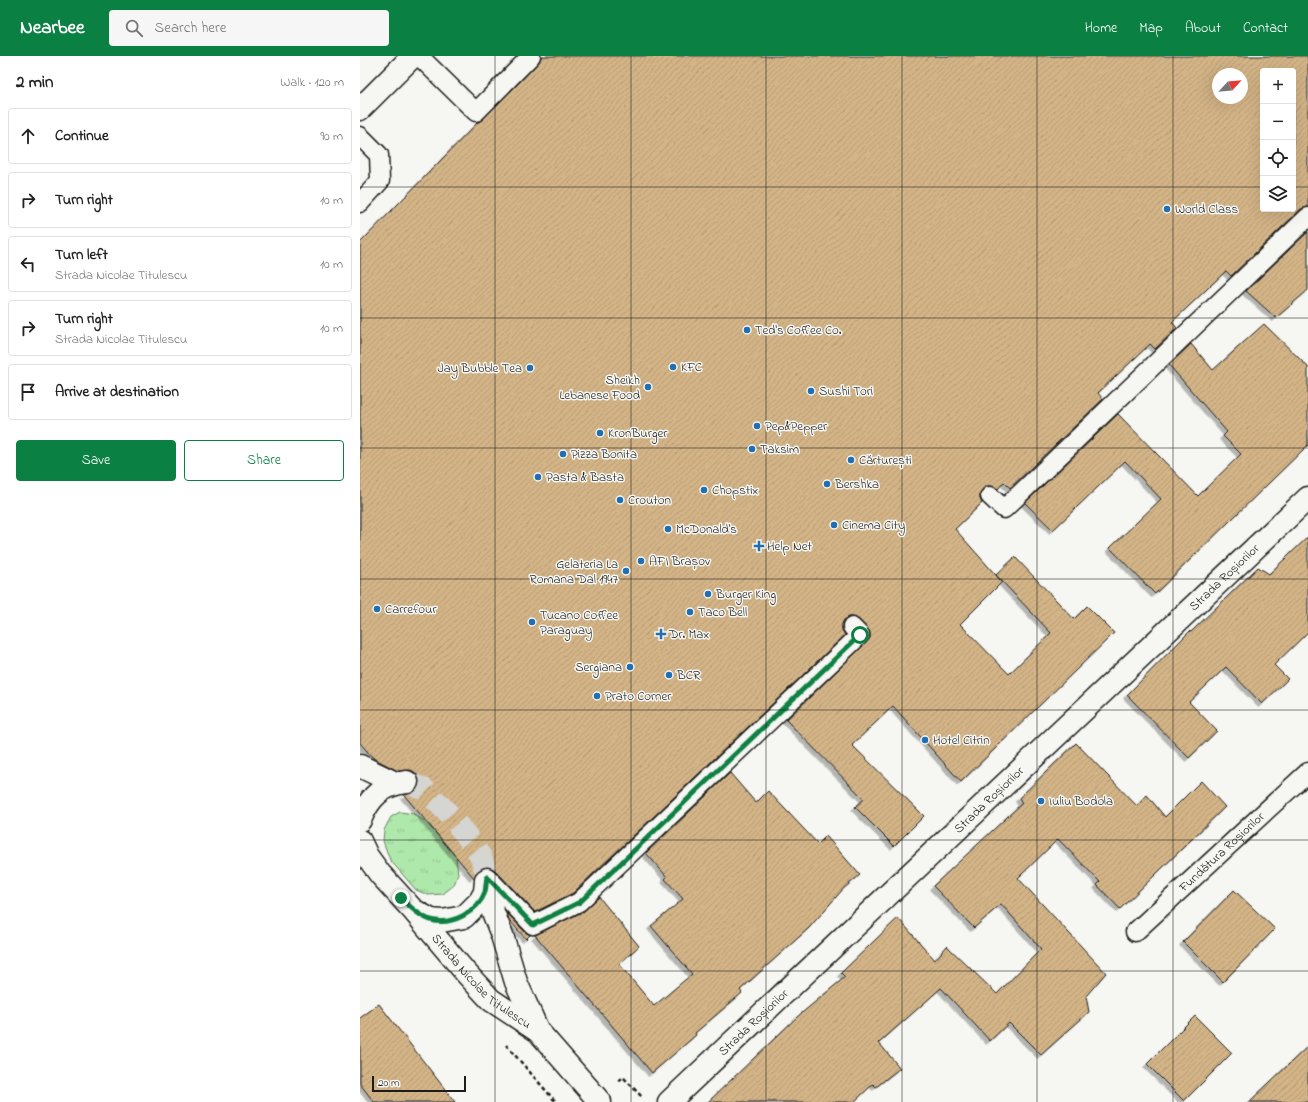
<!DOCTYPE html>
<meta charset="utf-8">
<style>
:root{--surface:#fff;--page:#f6f6f6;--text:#222;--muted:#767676;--line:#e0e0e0;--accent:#0b8043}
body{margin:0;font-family:"Indie Flower",sans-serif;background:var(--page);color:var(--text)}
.controls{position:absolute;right:12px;top:12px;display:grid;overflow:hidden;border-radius:4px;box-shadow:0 4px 16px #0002}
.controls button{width:36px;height:36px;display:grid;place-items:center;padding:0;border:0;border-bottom:1px solid var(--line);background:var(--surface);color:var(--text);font:20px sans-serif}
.compass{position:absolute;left:852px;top:12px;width:36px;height:36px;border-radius:50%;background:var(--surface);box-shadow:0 4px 16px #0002;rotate:64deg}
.scale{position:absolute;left:12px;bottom:10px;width:94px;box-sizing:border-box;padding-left:4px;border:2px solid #1c1c1c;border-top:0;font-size:11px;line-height:14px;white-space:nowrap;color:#1c1c1c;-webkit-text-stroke:3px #f6f6f2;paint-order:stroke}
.stop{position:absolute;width:12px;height:12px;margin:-9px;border:3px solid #0b8043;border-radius:50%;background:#fff}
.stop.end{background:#0b8043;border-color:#fff;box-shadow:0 1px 4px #0008}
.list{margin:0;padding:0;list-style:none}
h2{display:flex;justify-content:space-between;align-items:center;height:52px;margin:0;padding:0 16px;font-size:17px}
h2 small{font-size:13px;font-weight:400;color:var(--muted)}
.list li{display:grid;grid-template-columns:26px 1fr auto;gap:12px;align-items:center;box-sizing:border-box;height:56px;margin:0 8px 8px;padding:0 8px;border:1px solid var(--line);border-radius:4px}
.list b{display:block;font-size:15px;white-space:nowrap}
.list p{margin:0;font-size:13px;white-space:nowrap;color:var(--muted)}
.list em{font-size:13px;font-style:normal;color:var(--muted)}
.actions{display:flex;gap:8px;padding:12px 16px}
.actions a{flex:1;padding:9px 0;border:1px solid var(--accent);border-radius:4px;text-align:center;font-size:14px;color:var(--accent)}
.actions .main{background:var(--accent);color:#fff}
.icon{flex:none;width:22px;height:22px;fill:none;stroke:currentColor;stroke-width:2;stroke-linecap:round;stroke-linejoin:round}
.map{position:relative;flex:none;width:948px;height:1046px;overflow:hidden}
header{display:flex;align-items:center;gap:24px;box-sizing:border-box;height:56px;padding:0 20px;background:var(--accent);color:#fff}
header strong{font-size:19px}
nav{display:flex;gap:22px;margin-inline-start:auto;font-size:14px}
.search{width:280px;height:36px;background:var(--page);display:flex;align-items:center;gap:10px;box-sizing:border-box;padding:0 14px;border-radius:4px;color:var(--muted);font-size:15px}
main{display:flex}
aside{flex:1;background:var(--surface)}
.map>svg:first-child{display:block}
.grass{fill:url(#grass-tufts);stroke:#668264}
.building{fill:url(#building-hatch);stroke:#1c1c1c;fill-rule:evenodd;filter:url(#shadow)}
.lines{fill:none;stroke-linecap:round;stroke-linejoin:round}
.secondary-tunnel{stroke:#d5d5d2;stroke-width:22;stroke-dasharray:22 11;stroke-linecap:butt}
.lane-casing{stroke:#1c1c1c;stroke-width:21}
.street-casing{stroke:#1c1c1c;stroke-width:25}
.secondary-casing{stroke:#1c1c1c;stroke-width:25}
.path{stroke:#1c1c1c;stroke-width:2.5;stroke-dasharray:4 3;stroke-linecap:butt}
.lane{stroke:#f6f6f2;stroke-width:18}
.street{stroke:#f6f6f2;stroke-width:22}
.secondary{stroke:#f6f6f2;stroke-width:22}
.route{stroke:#0b8043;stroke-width:5}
.grid{fill:none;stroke:#1c1c1c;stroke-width:1;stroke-opacity:0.55}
.poi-dot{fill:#1f6fb2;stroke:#f6f6f2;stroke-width:1.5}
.labels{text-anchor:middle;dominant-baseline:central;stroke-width:3;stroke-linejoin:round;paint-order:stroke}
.poi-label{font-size:13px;fill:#1c1c1c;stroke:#f6f6f2;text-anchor:start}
.street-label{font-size:13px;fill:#1c1c1c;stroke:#f6f6f2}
</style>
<header>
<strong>Nearbee</strong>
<div class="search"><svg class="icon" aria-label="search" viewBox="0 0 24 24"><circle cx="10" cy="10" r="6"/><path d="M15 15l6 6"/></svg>Search here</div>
<nav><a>Home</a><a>Map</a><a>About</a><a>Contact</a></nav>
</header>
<main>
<aside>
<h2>2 min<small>Walk · 120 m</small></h2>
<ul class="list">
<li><svg class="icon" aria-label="ahead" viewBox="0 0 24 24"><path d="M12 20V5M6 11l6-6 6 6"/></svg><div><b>Continue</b></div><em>90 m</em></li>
<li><svg class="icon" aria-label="right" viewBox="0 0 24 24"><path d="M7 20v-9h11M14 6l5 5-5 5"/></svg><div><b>Turn right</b></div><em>10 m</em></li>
<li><svg class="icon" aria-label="left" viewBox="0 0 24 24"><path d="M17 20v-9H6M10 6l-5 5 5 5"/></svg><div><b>Turn left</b><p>Strada Nicolae Titulescu</p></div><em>10 m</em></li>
<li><svg class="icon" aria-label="right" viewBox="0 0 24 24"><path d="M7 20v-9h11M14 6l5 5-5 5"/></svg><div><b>Turn right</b><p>Strada Nicolae Titulescu</p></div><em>10 m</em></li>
<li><svg class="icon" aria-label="arrive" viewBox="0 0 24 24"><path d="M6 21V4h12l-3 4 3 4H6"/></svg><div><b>Arrive at destination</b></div></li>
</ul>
<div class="actions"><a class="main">Save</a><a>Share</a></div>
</aside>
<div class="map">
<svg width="948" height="1046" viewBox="0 0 948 1046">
<defs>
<pattern id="grass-tufts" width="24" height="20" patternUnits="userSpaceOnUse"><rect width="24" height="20" fill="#afe8ab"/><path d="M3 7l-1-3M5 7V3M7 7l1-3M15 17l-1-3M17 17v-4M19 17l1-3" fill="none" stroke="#96c693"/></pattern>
<pattern id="building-hatch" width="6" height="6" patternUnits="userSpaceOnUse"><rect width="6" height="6" fill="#d3b487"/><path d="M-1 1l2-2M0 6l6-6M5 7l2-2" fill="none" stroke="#b59a74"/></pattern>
<filter id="shadow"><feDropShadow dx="-3.5" dy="3.5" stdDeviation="0" flood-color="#0004"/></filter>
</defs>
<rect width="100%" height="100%" fill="#f6f6f2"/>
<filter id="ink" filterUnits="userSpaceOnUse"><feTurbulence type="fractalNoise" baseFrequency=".025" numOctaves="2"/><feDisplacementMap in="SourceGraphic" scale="8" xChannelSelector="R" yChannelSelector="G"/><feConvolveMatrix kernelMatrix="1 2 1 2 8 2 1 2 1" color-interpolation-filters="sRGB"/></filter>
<g filter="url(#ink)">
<!-- grass -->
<path class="grass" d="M40,756L54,758L66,766L96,801L98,818L94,829L83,838L68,839L56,834L30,804L23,785L24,774L31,761Z"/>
<!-- building -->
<g class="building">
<path d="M182,0H948V151L941,153L871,220L866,215L812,266L817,272L795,293L790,288L738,337L743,343L650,432L644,426L638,433L632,430H627L623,433L620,438V443L622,447L595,473L642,526L600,568L649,618L691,577L636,519L655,501L714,563L727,550L754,577L601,726L533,650L492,689L564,760L534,790L495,751L504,743L426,664L507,586L510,582V576L499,564L494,561H489L484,564L482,568V574L485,579L213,837L175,856L135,814L130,811H125L120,813L116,817L114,822L44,739L54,736L58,731L59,724L57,718L51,714L38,715L13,702L0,687V187L118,66L123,63L178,7ZM903,15H933V153H903ZM858,18H882V42H858Z"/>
<path d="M948,176V234L916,262L886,235Z"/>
<path d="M904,268L948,311V389L795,538L750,492L801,443L765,405L693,474L665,447L758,358L838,440L881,398L863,380L867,376L809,309L831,288L853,314Z"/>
<path d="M948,481V576L914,609L928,623L902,648L866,611L829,646L857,675L829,702L767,639L830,575L831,576L898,511L909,518Z"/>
<path d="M716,687L777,750L787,739L805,761L841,725L865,751L760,853L737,829L740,826L698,783L658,822L746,917L726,940L729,956L681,999L649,967L630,985L581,932L519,987L540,1012L516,1031L513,1028L494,1046H348L437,961L485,921L481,917L538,862L575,904L587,890L637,938L681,893L641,848L614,872L573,830L662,747L659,742Z"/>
<path d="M370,717L396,747L408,735L458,788L466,780L500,819L484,832L449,872L380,934L382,937L335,977L336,979L292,1017L175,879L224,855L239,841L279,890L259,908L294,950L332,918L291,870L323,843L305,823L307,821L286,797Z"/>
<path d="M874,834L915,873L863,926L823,886Z"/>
<path d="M147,857L165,876L170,879L166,883L149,864Z"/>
<path d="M19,948L95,1046H14L0,1028V962Z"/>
<path d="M835,960L872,997L824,1045L787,1008Z"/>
<path d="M948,990V1046H889Z"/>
</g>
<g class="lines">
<!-- secondary-tunnel -->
<path class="secondary-tunnel" d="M47,726L64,733L87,756L106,779L121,801L127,821"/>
<!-- lane casing -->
<g class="lane-casing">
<g id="lane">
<path d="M59,0L116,56L171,0"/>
<path d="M0,80L19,99L20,125L0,147"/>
<path d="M630,440L644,453L948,161"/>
<path d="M127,821L173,869L219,846L500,579L492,571"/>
<path id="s1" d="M775,876L948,716"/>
</g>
</g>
<!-- street casing -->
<g class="street-casing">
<g id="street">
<path d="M0,53L53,0"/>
<path id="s2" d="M309,1046L948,442"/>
</g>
</g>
<!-- secondary casing -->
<g class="secondary-casing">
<g id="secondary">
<path d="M0,710L35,727"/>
<path d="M0,764C9,742 22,728 47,726"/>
<path id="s3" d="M0,785L7,800L20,818L52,853L106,917L131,944L178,975L240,1046"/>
<path d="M125,836L142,879L156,926L178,975"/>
<path d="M55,855L71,864L82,865L104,861L120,845L125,836L126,824"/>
</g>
</g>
<!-- path -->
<g class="path">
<path d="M146,989L196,1046"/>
<path d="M259,1025L263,1021L282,1041"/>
</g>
<!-- lane -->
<use href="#lane" class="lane"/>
<!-- street -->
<use href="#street" class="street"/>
<!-- secondary -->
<use href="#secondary" class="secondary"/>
</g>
</g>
<g class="lines" filter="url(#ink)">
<!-- route -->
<path class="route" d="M41,842C49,850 60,861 71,864C91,870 118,856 125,836C126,832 126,826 127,821L173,869L220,846L500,579"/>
</g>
<!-- grid -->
<path class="grid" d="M135,0V1046M271,0V1046M406,0V1046M542,0V1046M677,0V1046M813,0V1046M0,131H903M933,131H948M0,262H948M0,392H948M0,523H948M0,654H948M0,784H948M0,915H948"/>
<!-- markers -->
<g class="poi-dot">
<circle cx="807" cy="153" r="4"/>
<circle cx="387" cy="274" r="4"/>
<circle cx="313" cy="311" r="4"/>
<circle cx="170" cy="312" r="4"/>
<circle cx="288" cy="331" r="4"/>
<circle cx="451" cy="335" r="4"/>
<circle cx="397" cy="370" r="4"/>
<circle cx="240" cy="377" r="4"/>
<circle cx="392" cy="393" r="4"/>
<circle cx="203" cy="398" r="4"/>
<circle cx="491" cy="404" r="4"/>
<circle cx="178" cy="421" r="4"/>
<circle cx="467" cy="428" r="4"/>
<circle cx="344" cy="434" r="4"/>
<circle cx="260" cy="444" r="4"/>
<circle cx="474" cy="469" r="4"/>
<circle cx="308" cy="473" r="4"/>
<path d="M397 484h4v4h4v4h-4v4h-4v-4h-4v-4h4z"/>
<circle cx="281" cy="505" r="4"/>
<circle cx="266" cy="515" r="4"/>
<circle cx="348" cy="538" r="4"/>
<circle cx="17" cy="553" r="4"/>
<circle cx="330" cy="556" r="4"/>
<circle cx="172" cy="566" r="4"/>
<path d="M299 572h4v4h4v4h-4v4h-4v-4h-4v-4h4z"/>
<circle cx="270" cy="611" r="4"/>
<circle cx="309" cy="619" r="4"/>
<circle cx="237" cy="640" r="4"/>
<circle cx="565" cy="684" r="4"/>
<circle cx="681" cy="745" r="4"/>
</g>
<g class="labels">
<!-- poi labels -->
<g class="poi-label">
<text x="815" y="153">World Class</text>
<text x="395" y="274">Ted's Coffee Co.</text>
<text x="321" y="311">KFC</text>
<text x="162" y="312" text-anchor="end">Jay Bubble Tea</text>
<text x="280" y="324" text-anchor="end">Sheikh<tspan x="280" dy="15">Lebanese Food</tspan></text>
<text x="459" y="335">Sushi Tori</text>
<text x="405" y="370">Pep&amp;Pepper</text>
<text x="248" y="377">KronBurger</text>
<text x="400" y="393">Taksim</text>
<text x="211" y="398">Pizza Bonita</text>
<text x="499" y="404">Cărturești</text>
<text x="186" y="421">Pasta &amp; Basta</text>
<text x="475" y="428">Bershka</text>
<text x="352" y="434">Chopstix</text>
<text x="268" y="444">Crouton</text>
<text x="482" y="469">Cinema City</text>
<text x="316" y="473">McDonald's</text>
<text x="407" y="490">Help Net</text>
<text x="289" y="505">AFI Brașov</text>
<text x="258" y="508" text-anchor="end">Gelateria La<tspan x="258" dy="15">Romana Dal 1947</tspan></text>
<text x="356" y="538">Burger King</text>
<text x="25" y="553">Carrefour</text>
<text x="338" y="556">Taco Bell</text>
<text x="180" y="559">Tucano Coffee<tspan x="180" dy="15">Paraguay</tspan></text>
<text x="309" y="578">Dr. Max</text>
<text x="262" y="611" text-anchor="end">Sergiana</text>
<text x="317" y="619">BCR</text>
<text x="245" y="640">Prato Corner</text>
<text x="573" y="684">Hotel Citrin</text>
<text x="689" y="745">Iuliu Bodola</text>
</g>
<!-- street labels -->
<g class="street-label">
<text stroke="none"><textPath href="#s2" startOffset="764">Strada Roșiorilor</textPath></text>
<text stroke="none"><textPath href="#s2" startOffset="440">Strada Roșiorilor</textPath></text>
<text stroke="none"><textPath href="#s1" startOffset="118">Fundătura Roșiorilor</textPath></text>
<text stroke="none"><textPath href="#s3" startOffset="187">Strada Nicolae Titulescu</textPath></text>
<text stroke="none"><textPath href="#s2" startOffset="116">Strada Roșiorilor</textPath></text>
</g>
</g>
</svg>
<div class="controls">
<button>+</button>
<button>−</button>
<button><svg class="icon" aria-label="locate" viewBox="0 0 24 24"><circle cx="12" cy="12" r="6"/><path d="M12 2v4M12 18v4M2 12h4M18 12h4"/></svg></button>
<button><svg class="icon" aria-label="layers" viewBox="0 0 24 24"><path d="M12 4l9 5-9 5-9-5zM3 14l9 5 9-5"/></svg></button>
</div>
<svg class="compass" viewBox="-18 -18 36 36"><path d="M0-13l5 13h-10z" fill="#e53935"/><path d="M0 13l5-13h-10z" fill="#767676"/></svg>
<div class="scale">20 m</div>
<div class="stop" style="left:500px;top:579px"></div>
<div class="stop end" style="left:41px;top:842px"></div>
</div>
</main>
